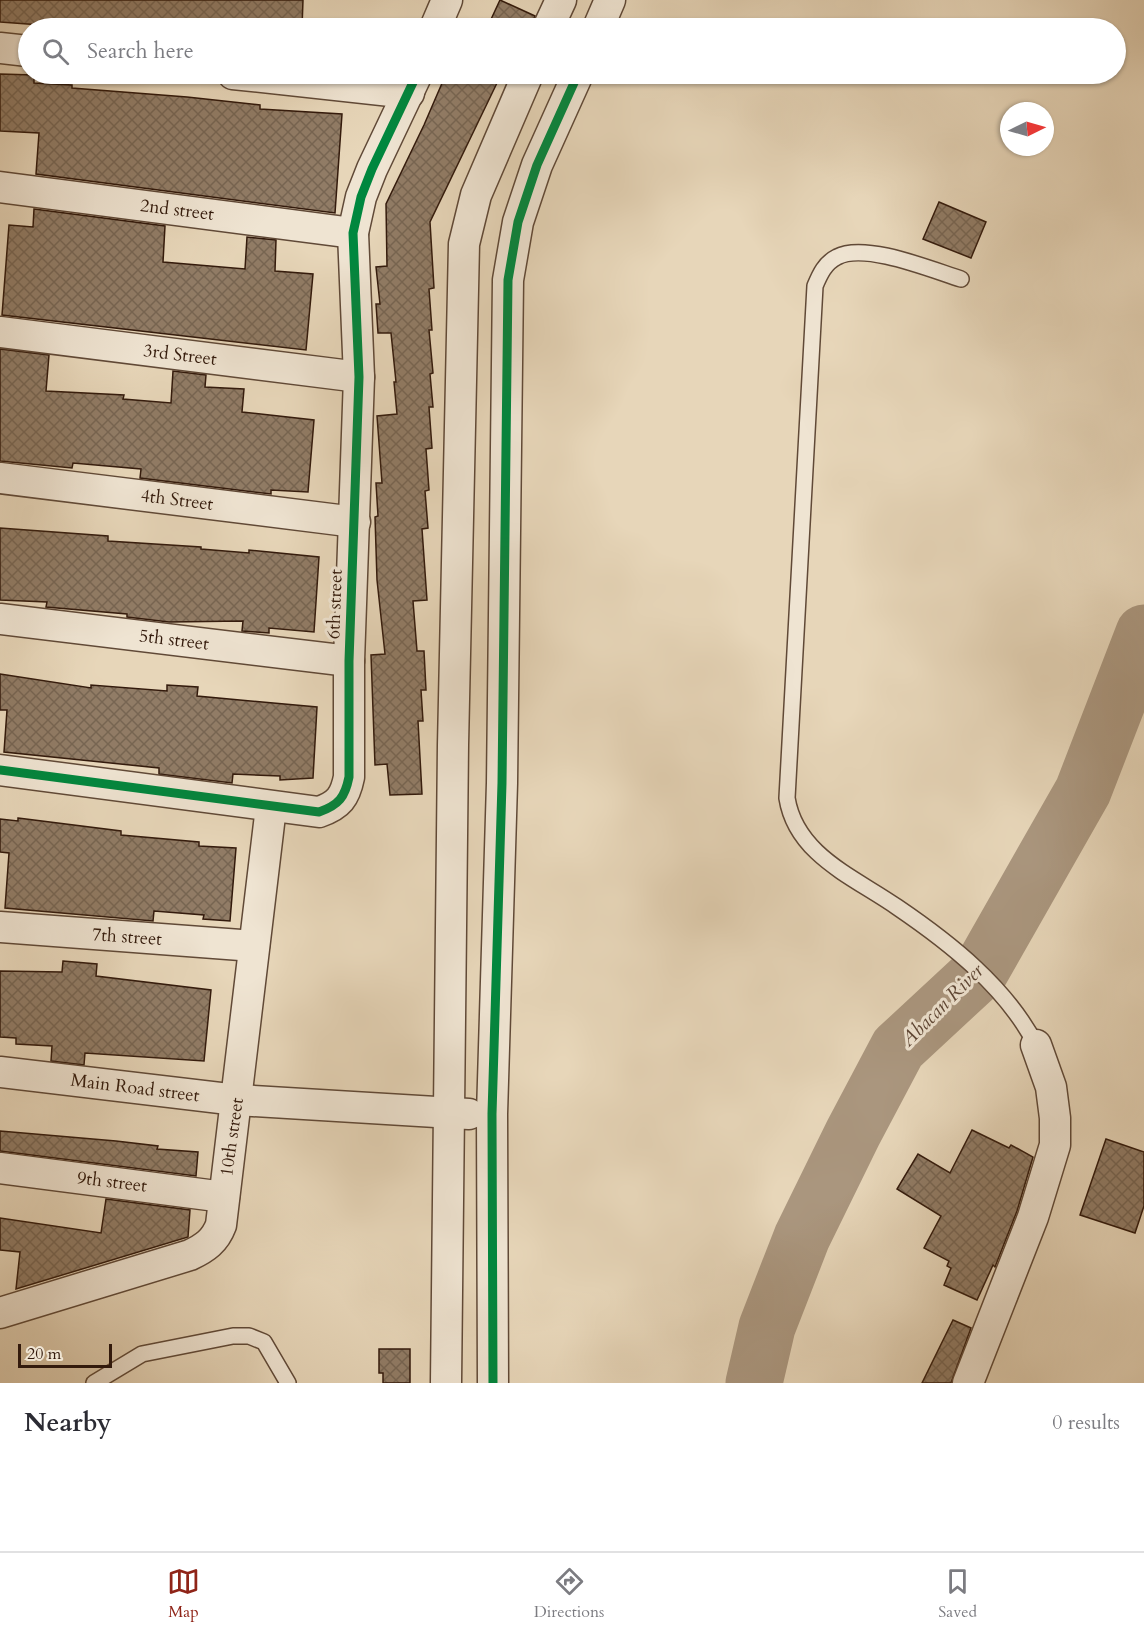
<!DOCTYPE html>
<style>
:root{--surface:#fff;--page:#f2f2f3;--text:#2b2b33;--muted:#7c7c81;--line:#e1e1e2;--accent:#8f2418}
body{margin:0;font-family:Cardo,serif;background:var(--page);color:var(--text)}
.compass{position:absolute;left:1000px;top:102px;width:54px;height:54px;border-radius:50%;background:var(--surface);box-shadow:0 2px 4px #0004;rotate:85deg}
.scale{position:absolute;left:18px;bottom:15px;width:94px;box-sizing:border-box;padding-left:6px;border:3px solid #331a0c;border-top:0;font-size:16px;line-height:21px;white-space:nowrap;color:#331a0c;-webkit-text-stroke:4px #efe4d2;paint-order:stroke}
.list{margin:0;padding:0;list-style:none}
h2{display:flex;justify-content:space-between;align-items:center;height:78px;margin:0;padding:0 24px;font-size:26px}
h2 small{font-size:20px;font-weight:400;color:var(--muted)}
.icon{flex:none;width:33px;height:33px;fill:none;stroke:currentColor;stroke-width:2;stroke-linecap:round;stroke-linejoin:round}
.map{position:relative;flex:none;width:1144px;height:1383px;overflow:hidden}
.search{position:absolute;background:var(--surface);box-shadow:0 2px 4px #0004;left:18px;right:18px;top:18px;height:66px;display:flex;align-items:center;gap:15px;box-sizing:border-box;padding:0 21px;border-radius:33px;color:var(--muted);font-size:22px}
.sheet{height:168px;background:var(--surface)}
nav{display:flex;justify-content:space-around;align-items:center;box-sizing:border-box;height:84px;border-top:2px solid var(--line);background:var(--surface);font-size:16px;color:var(--muted)}
nav a{display:grid;justify-items:center;gap:3px}
nav .on{color:var(--accent)}
.map>svg:first-child{display:block}
.lines{fill:none;stroke-linecap:round;stroke-linejoin:round}
.river{stroke:#aa967e;stroke-width:57}
.building{fill:url(#building-cross-hatch);stroke:#331a0c;stroke-width:1.5}
.lane-casing{stroke:#604937;stroke-width:18}
.street-casing{stroke:#604937;stroke-width:33}
.lane{stroke:#efe4d2;stroke-width:15}
.street{stroke:#efe4d2;stroke-width:30}
.cycleway-casing{stroke:#efe4d2;stroke-width:13}
.cycleway{stroke:#00873e;stroke-width:9}
.labels{text-anchor:middle;dominant-baseline:central;stroke-width:6;stroke-linejoin:round;paint-order:stroke}
.street-label{font-size:18px;fill:#331a0c;stroke:#efe4d2}
.water-label{font-size:20px;font-style:italic;fill:#5d4534;stroke:#efe4d2}
</style>
<div class="map">
<svg width="1144" height="1383" viewBox="0 0 1144 1383">
<defs>
<pattern id="building-cross-hatch" width="8" height="8" patternUnits="userSpaceOnUse" patternTransform="scale(1.5)"><rect width="8" height="8" fill="#917c66"/><path d="M0 0l8 8M0 8l8-8" fill="none" stroke="#776552"/></pattern>
</defs>
<rect width="100%" height="100%" fill="#e7d6b9"/>
<filter id="stains"><feTurbulence type="fractalNoise" baseFrequency=".00333" numOctaves="4"/><feColorMatrix values="0 0 0 0 .2 0 0 0 0 .09 0 0 0 0 .02 0 0 0 .5 -.17"/></filter>
<radialGradient id="worn" r=".72"><stop offset=".6" stop-color="#630" stop-opacity="0"/><stop offset="1" stop-color="#630" stop-opacity=".3"/></radialGradient>
<g class="lines">
<!-- river -->
<path class="river" d="M754,1383L767,1327L802,1237L853,1133L898,1048L980,972L1083,791L1144,633"/>
</g>
<!-- building -->
<g class="building">
<path d="M0,0H303L302,28H41V25L0,22Z"/>
<path d="M500,0L535,16L531,28H487Z"/>
<path d="M0,74L34,75V83L72,85V88L187,97L260,105V109L342,114L335,213L36,174L39,133L0,131Z"/>
<path d="M446,74H475L497,83L430,222L434,288L429,289L432,330H429L433,373L430,374L433,407H429L432,448L426,449L429,490L425,491L428,528L422,529L427,600L413,601L417,651H424L426,690H421L423,721H418L422,794L390,795L387,764L375,765L371,655L385,654L377,580L375,517L378,516L376,483H382L377,416L397,414L394,382H396L391,333H378L376,304H380L376,267L387,266L386,204L424,125Z"/>
<path d="M939,202L986,222L971,258L923,239Z"/>
<path d="M34,209L165,226L163,262L245,269L247,237L276,240L275,271L313,274L306,350L2,315L9,225L33,227Z"/>
<path d="M0,349L49,355L46,391L124,395L123,399L171,403L173,371L206,375L205,387L244,389L242,412L314,420L308,492L271,490V494L140,478L141,469L73,463L72,468L0,461Z"/>
<path d="M0,528L108,536V541L201,547V549L249,553V550L319,557L314,632L269,628V633L256,632L242,631L243,621L169,622L127,617V614L46,607L47,602L0,600Z"/>
<path d="M0,674L91,688V685L167,691V685L198,687L197,696L317,707L313,778L280,780V776L233,774L232,783L159,774V768L4,752L7,710H0Z"/>
<path d="M18,818L121,831V835L199,842V846L236,848L230,921L203,919L204,915L154,911L153,921L5,908L9,853L0,852V819L18,821Z"/>
<path d="M63,961L97,964L96,976L211,990L204,1061L85,1053L84,1065L51,1061L52,1046L16,1044V1038L0,1037V971L62,972Z"/>
<path d="M972,1130L1009,1148L1011,1145L1033,1157L1017,1211L995,1267L993,1265L977,1300L944,1285L951,1268L947,1266L949,1261L924,1248L941,1216L897,1189L918,1154L950,1173Z"/>
<path d="M0,1131L116,1141L158,1146L157,1149L198,1152L196,1176L0,1151Z"/>
<path d="M1106,1139L1144,1152V1206L1135,1233L1080,1215Z"/>
<path d="M106,1199L190,1210L188,1237L16,1289L20,1252L0,1250V1218L101,1233Z"/>
<path d="M953,1320L971,1328L951,1383H922Z"/>
<path d="M379,1349H410V1383H383V1373H379Z"/>
</g>
<g class="lines">
<!-- lane casing -->
<g class="lane-casing">
<g id="lane">
<path d="M961,279C932,270 865,242 837,257C825,263 820,274 815,286L787,798C796,855 854,877 897,907C950,943 1006,987 1036,1045"/>
<path d="M94,1383L142,1354L233,1336H249L264,1342L288,1383"/>
</g>
</g>
<!-- street casing -->
<g class="street-casing">
<g id="street">
<path d="M435,28L447,0"/>
<path d="M548,28L561,0"/>
<path d="M598,28L610,0"/>
<path d="M0,48L28,51"/>
<path d="M233,74L409,93"/>
<path d="M0,187L353,233"/>
<path d="M0,332L359,377"/>
<path d="M0,478L355,522"/>
<path d="M0,619L349,661"/>
<path d="M0,770L319,812C339,805 345,797 349,777V661L359,377L353,233L361,197L372,169L417,74"/>
<path d="M0,927L254,946"/>
<path d="M0,1072L237,1100L469,1114"/>
<path d="M0,1168L224,1197"/>
<path d="M0,1313L190,1255C205,1248 215,1241 221,1225L271,807"/>
<path d="M446,1383L453,745L464,244L476,195L528,74"/>
<path d="M493,1383L492,1114L502,783L508,280L518,222L537,165L578,74"/>
<path d="M968,1383L1033,1217L1055,1145V1118L1051,1087L1036,1045"/>
</g>
</g>
<!-- lane -->
<use href="#lane" class="lane"/>
<!-- street -->
<use href="#street" class="street"/>
<!-- cycleway casing -->
<g class="cycleway-casing">
<g id="cycleway">
<path d="M0,770L319,812C339,805 345,797 349,777V661L359,377L353,233L361,197L372,169L417,74"/>
<path d="M493,1383L492,1114L502,783L508,280L518,222L537,165L578,74"/>
</g>
</g>
<!-- cycleway -->
<use href="#cycleway" class="cycleway"/>
</g>
<g class="labels">
<!-- street labels -->
<g class="street-label">
<text transform="translate(177 210) rotate(7)">2nd street</text>
<text transform="translate(180 355) rotate(7)">3rd Street</text>
<text transform="translate(177 500) rotate(7)">4th Street</text>
<text transform="translate(335 604) rotate(-88)">6th street</text>
<text transform="translate(174 640) rotate(7)">5th street</text>
<text transform="translate(127 937) rotate(4)">7th street</text>
<text transform="translate(135 1088) rotate(7)">Main Road street</text>
<text transform="translate(232 1137) rotate(-82)">10th street</text>
<text transform="translate(112 1182) rotate(7)">9th street</text>
</g>
<!-- water labels -->
<g class="water-label">
<text transform="translate(942 1005) rotate(-45)">Abacan River</text>
</g>
</g>
<rect width="100%" height="100%" filter="url(#stains)"/>
<rect width="100%" height="100%" fill="url(#worn)"/>
</svg>
<svg class="compass" viewBox="-18 -18 36 36"><path d="M0-13l5 13h-10z" fill="#e53935"/><path d="M0 13l5-13h-10z" fill="#7c7c81"/></svg>
<div class="scale">20 m</div>
<div class="search"><svg class="icon" aria-label="search" viewBox="0 0 24 24"><circle cx="10" cy="10" r="6"/><path d="M15 15l6 6"/></svg>Search here</div>
</div>
<section class="sheet">
<h2>Nearby<small>0 results</small></h2>
<ul class="list">
</ul>
</section>
<nav>
<a class="on"><svg class="icon" aria-label="map" viewBox="0 0 24 24"><path d="M3 6l6-2 6 2 6-2v14l-6 2-6-2-6 2zM9 4v14M15 6v14"/></svg>Map</a>
<a><svg class="icon" aria-label="directions" viewBox="0 0 24 24"><path d="M12 3l9 9-9 9-9-9zM9 14v-3h6M13 9l2 2-2 2"/></svg>Directions</a>
<a><svg class="icon" aria-label="saved" viewBox="0 0 24 24"><path d="M7 4h10v16l-5-4-5 4z"/></svg>Saved</a>
</nav>
